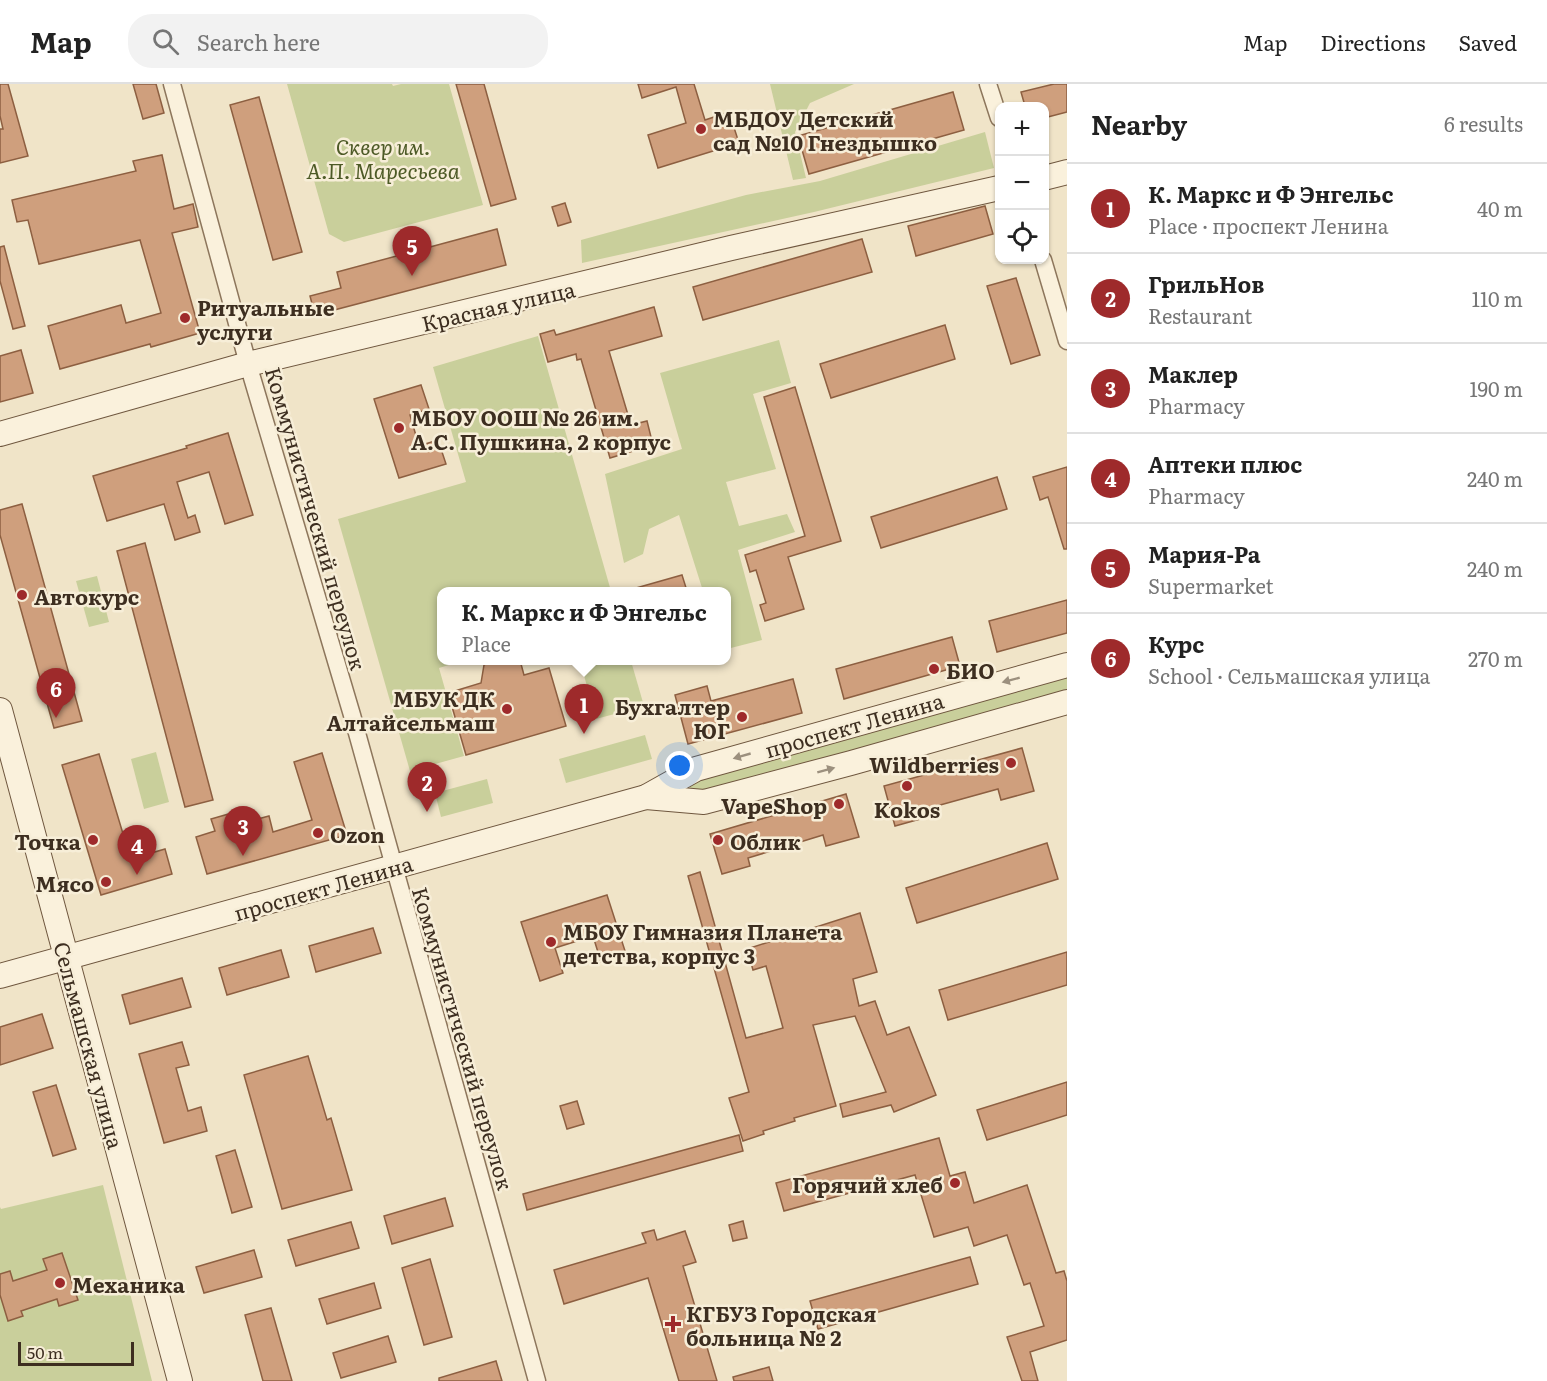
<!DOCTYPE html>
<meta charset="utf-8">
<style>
:root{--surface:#fff;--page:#f2f2f2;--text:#222;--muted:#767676;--line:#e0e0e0;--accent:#9e2a2b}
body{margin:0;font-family:Literata,serif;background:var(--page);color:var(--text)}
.controls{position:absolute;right:18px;top:18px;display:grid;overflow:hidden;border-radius:12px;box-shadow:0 2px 4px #0004}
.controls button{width:54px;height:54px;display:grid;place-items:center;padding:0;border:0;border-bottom:2px solid var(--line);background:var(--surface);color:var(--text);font:30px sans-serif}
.scale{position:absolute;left:18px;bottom:15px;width:116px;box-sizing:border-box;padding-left:6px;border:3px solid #3d2e20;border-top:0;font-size:16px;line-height:21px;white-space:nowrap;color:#3d2e20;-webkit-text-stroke:4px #f7eed8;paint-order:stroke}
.you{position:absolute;left:680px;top:682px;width:21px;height:21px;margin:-15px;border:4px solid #fff;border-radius:50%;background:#1a73e8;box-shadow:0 0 0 9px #1a73e833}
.badge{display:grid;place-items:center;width:39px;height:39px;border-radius:50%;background:var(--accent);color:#fff;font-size:20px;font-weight:700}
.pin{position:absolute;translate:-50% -50px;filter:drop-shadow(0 2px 3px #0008)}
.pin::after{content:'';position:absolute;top:32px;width:21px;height:18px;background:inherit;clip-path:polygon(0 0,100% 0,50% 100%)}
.popup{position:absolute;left:437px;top:503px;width:294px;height:78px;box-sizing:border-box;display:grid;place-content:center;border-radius:12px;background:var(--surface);filter:drop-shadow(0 2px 4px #0005);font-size:20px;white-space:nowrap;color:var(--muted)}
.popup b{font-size:22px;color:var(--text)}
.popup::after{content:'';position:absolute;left:50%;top:100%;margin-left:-12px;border:12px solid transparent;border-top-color:var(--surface)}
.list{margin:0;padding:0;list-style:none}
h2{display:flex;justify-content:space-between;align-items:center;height:78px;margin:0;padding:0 24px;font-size:26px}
h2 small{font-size:20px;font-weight:400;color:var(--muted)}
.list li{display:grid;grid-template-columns:39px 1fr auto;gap:18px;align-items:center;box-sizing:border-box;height:90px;padding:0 24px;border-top:2px solid var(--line)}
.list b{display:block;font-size:22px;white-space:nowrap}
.list p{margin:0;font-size:20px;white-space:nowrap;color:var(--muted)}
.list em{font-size:20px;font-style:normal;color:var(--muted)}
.icon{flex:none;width:33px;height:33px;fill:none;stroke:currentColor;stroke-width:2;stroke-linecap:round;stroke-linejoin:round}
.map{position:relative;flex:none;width:1067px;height:1297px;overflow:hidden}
header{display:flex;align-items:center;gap:36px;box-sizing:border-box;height:84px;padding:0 30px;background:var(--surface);border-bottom:2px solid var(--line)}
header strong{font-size:28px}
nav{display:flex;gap:33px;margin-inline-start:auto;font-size:21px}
.search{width:420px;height:54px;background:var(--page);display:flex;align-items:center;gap:15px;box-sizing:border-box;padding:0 21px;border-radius:24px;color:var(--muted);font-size:22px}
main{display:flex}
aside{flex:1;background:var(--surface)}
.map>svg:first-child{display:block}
.green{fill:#c9cf9b}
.building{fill:#cf9f7d;stroke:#8d5f41;stroke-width:1.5}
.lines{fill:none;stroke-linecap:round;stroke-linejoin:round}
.street-casing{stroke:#8d765c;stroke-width:19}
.secondary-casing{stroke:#6f573f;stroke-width:26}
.street{stroke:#faf1dc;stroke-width:16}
.secondary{stroke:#faf1dc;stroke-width:24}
.oneway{fill:#9c907e}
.poi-dot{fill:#9e2a2b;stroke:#f7eed8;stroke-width:2}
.labels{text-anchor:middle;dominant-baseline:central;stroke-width:5;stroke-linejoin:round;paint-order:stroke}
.poi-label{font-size:21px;font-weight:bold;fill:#3d2e20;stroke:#f7eed8;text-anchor:start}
.park-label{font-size:21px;font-style:italic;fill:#4d5a26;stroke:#f7eed8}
.street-label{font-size:21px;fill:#3d2e20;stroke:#f7eed8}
</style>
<header>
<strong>Map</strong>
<div class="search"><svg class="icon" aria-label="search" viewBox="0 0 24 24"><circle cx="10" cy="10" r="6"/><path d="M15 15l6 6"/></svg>Search here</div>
<nav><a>Map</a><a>Directions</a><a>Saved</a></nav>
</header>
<main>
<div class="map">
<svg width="1067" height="1297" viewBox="0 0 1067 1297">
<rect width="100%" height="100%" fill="#f0e4c8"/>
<!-- green -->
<g class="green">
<path d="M287,0H392L393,2L401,0H449L483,121L344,158L329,150Z"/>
<path d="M770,0H854L810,19L795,48L806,94L793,96Z"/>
<path d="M985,48L994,84L814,128L582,179L581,156L746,111L820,97Z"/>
<path d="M538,252L611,507L442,508V576L462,577L439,584L464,672L410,687L338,435L466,398L433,283Z"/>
<path d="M779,256L791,299L753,310L776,385L726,398L739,442L787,430L795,448L738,466L762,556L727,565L726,508L703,507L679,431L649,445L643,470L624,479L605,390L682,365L660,289Z"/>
<path d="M97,492L109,538L89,543L76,497Z"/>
<path d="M580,577H631L644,622L596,635Z"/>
<path d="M1067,587V612L691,710L689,699Z"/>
<path d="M645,651L652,675L566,699L559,675Z"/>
<path d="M156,668L169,718L144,725L131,675Z"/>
<path d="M487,695L493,719L441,733L435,709Z"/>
<path d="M103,1101L152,1297H0V1123L1,1125Z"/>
</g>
<!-- building -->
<g class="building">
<path d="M0,0H8L28,72L0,79V45H3L0,32Z"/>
<path d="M133,0H156L164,29L143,35Z"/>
<path d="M456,0H484L516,115L491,122Z"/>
<path d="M638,0H694L705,36L729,28L739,59L658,84L648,51L686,39L676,3L642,14Z"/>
<path d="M1054,0H1067V28L1044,34V22H1025L1021,8Z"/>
<path d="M953,8L964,46L809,90L798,52Z"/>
<path d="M259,13L302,168L273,176L230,21Z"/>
<path d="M162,71L174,125L193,120L198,143L172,149L200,249L151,263L150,260L60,285L48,242L121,221L126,239L161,229L140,156L39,180L28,136L17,138L12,116L136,87L133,77Z"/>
<path d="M565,119L571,138L558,142L552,123Z"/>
<path d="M985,122L993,150L916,172L908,142Z"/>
<path d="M497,145L506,181L315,231L310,212L341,204L337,188Z"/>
<path d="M862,155L872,188L703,236L693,203Z"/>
<path d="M4,162L25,242L13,245L0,197V163Z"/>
<path d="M1016,194L1040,271L1011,280L987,202Z"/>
<path d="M654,223L662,252L609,267L631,341L647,337L653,361L610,374L581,275L577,276L576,270L548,278L540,250L554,246L556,251Z"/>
<path d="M945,241L955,275L831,314L820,280Z"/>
<path d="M21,266L33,309L0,318V272Z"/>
<path d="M421,301L429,325L410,331L419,362L438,356L446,380L399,394L374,315Z"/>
<path d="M795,303L841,457L788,473L804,525L765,537L760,521L766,519L756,486L750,488L745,471L805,452L764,313Z"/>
<path d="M228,349L253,431L225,440L209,388L177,398L188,434L195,431L200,448L175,456L164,420L107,437L93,392L187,364L186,362Z"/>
<path d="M1067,383V465H1064L1048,413L1040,416L1033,393Z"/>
<path d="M997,393L1007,425L881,464L871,433Z"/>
<path d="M22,420L82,637L54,644L0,451V426Z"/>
<path d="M145,459L213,716L185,723L117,467Z"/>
<path d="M682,491L687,507H637L636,504Z"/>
<path d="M1067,516V549L997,568L989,537Z"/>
<path d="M952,553L960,582L844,615L836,585Z"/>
<path d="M492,576H516L521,580L524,591L549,584L566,642L466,671L448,609L481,599L484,581Z"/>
<path d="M793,595L802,629L688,660L675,611L707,602L711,617Z"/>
<path d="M1022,664L1034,707L1001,716L998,705L922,726L924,734L895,742L884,702Z"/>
<path d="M322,669L347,751L207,790L196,753L215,747L211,735L232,729L235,741L269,732L273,748L312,736L294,678Z"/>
<path d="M99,670L127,763L137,760L141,772L165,765L172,790L101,811L62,681Z"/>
<path d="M846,710L859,753L826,762L823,751L748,774L750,782L722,790L710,750Z"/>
<path d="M1047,759L1058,795L917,839L906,804Z"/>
<path d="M700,788L746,954L783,944L766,882L753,886L747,865L860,829L877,888L853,895L859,922L875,917L887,951L909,943L936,1011L894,1028L891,1021L843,1033L840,1020L886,1008L855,932L813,941L836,1022L794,1034L795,1037L763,1047L764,1050L743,1057L729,1014L749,1008L688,792Z"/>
<path d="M607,811L626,870L601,878L593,852L555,864L563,889L540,897L521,838Z"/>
<path d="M373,844L381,869L316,888L309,862Z"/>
<path d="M281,866L289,893L227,911L219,884Z"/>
<path d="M1067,868V901L948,936L939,906Z"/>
<path d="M182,894L191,923L130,940L122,911Z"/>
<path d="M42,930L53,964L0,981V943Z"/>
<path d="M182,958L189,981L176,984L188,1027L201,1023L207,1047L164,1059L139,970Z"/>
<path d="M308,972L327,1036L331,1034L352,1106L282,1125L244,991Z"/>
<path d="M1067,998V1031L987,1056L977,1026Z"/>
<path d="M56,1001L76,1065L53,1072L33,1008Z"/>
<path d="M577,1017L584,1040L567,1045L560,1022Z"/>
<path d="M739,1051L743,1067L527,1126L523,1110Z"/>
<path d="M939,1054L950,1092L965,1088L974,1119L1027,1101L1056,1189L1064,1187L1067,1197V1256L1030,1268L1038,1297H1022L1007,1253L1044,1242L1030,1199L1024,1201L1007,1151L974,1162L968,1143L934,1153L915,1091L784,1127L776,1099Z"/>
<path d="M235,1066L252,1123L232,1129L216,1072Z"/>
<path d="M445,1114L453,1142L392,1160L384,1132Z"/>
<path d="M743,1137L747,1154L733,1157L729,1141Z"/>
<path d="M351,1138L359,1164L296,1182L288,1156Z"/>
<path d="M654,1146L657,1156L685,1147L696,1178L683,1182L717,1297H679L648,1194L564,1220L554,1186L646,1159L642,1149Z"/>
<path d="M254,1166L262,1193L204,1209L196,1183Z"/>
<path d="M62,1169L78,1216L59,1222L57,1215L21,1227L23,1232L8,1237L0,1211V1190L10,1187L13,1197L47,1186L43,1175Z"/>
<path d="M970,1173L978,1200L818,1245L810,1217Z"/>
<path d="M430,1175L452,1253L424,1261L402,1184Z"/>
<path d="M374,1199L381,1224L327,1240L319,1215Z"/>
<path d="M271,1224L292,1297H263L245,1231Z"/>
<path d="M388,1252L396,1278L341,1294L333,1269Z"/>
<path d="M496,1277L502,1297H439V1294Z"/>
<path d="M769,1283L773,1297H734L733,1293Z"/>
</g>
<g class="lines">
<!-- street casing -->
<g class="street-casing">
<g id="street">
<path d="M172,0L248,280L352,631L537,1297"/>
<path d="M988,0L999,34"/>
<path d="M1043,176L1067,257"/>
</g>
</g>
<!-- secondary casing -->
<g class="secondary-casing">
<g id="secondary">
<path d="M1044,94L1067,88"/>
<path d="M0,350L248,280L731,164L999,104"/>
<path d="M0,626L180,1297"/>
<path d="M646,713L704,718L851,679L1067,618"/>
<path d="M0,892L646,713L696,685L1067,581"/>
</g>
</g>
<!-- street -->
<use href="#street" class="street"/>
<!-- secondary -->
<use href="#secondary" class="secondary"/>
</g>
<!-- one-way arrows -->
<defs><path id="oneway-solid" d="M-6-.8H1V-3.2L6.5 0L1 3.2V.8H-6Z" transform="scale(1.5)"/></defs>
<g class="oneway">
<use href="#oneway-solid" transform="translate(1011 596) rotate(165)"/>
<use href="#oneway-solid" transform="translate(742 672) rotate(164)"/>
<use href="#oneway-solid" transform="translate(826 686) rotate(-15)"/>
</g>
<!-- markers -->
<g class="poi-dot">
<circle cx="701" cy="45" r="6"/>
<circle cx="185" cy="234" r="6"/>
<circle cx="399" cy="344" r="6"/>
<circle cx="22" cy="511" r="6"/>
<circle cx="934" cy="585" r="6"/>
<circle cx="507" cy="625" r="6"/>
<circle cx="742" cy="633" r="6"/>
<circle cx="1011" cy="679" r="6"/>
<circle cx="907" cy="702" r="6"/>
<circle cx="839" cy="720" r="6"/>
<circle cx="318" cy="749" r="6"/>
<circle cx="93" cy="756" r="6"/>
<circle cx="718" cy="756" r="6"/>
<circle cx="106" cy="798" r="6"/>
<circle cx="551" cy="858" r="6"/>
<circle cx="955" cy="1099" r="6"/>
<circle cx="60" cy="1199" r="6"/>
<path d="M670 1231h6v6h6v6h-6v6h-6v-6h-6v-6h6z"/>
</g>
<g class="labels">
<!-- poi labels -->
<g class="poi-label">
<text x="713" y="33">МБДОУ Детский<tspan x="713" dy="24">сад №10 Гнездышко</tspan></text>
<text x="197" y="222">Ритуальные<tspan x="197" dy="24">услуги</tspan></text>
<text x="411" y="332">МБОУ ООШ № 26 им.<tspan x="411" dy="24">А.С. Пушкина, 2 корпус</tspan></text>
<text x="34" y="511">Автокурс</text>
<text x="946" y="585">БИО</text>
<text x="495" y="613" text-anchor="end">МБУК ДК<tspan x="495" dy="24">Алтайсельмаш</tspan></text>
<text x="730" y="621" text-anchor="end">Бухгалтер<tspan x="730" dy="24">ЮГ</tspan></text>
<text x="999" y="679" text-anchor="end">Wildberries</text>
<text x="827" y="720" text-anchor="end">VapeShop</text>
<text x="907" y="724" text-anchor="middle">Kokos</text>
<text x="330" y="749">Ozon</text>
<text x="81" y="756" text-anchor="end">Точка</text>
<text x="730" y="756">Облик</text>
<text x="94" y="798" text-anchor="end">Мясо</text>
<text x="563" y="846">МБОУ Гимназия Планета<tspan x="563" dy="24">детства, корпус 3</tspan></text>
<text x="943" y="1099" text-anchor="end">Горячий хлеб</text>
<text x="72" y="1199">Механика</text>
<text x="686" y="1228">КГБУЗ Городская<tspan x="686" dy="24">больница № 2</tspan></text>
</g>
<!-- park labels -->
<g class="park-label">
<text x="383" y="61">Сквер им.<tspan x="383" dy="24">А.П. Маресьева</tspan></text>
</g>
<!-- street labels -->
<g class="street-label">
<text transform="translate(498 221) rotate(-13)">Красная улица</text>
<text transform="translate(317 434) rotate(74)">Коммунистический переулок</text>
<text transform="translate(854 640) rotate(-16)">проспект Ленина</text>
<text transform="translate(323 803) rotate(-16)">проспект Ленина</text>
<text transform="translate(464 954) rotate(74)">Коммунистический переулок</text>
<text transform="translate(90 961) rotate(75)">Сельмашская улица</text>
</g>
</g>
</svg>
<div class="controls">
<button>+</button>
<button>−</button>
<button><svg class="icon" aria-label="locate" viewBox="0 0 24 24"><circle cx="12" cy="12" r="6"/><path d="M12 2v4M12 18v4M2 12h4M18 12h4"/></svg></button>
</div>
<div class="scale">50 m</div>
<div class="you"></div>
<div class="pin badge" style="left:584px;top:650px">1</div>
<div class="popup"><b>К. Маркс и Ф Энгельс</b>Place</div>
<div class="pin badge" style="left:427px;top:728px">2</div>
<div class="pin badge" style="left:243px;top:772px">3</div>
<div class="pin badge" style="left:137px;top:791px">4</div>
<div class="pin badge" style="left:412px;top:192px">5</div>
<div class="pin badge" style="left:56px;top:634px">6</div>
</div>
<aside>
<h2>Nearby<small>6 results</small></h2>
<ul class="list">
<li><span class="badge">1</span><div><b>К. Маркс и Ф Энгельс</b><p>Place · проспект Ленина</p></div><em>40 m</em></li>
<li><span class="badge">2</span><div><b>ГрильНов</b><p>Restaurant</p></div><em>110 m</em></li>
<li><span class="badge">3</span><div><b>Маклер</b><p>Pharmacy</p></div><em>190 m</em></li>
<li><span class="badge">4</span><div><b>Аптеки плюс</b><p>Pharmacy</p></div><em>240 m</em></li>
<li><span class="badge">5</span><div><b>Мария-Ра</b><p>Supermarket</p></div><em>240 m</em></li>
<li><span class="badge">6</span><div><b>Курс</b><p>School · Сельмашская улица</p></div><em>270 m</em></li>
</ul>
</aside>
</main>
